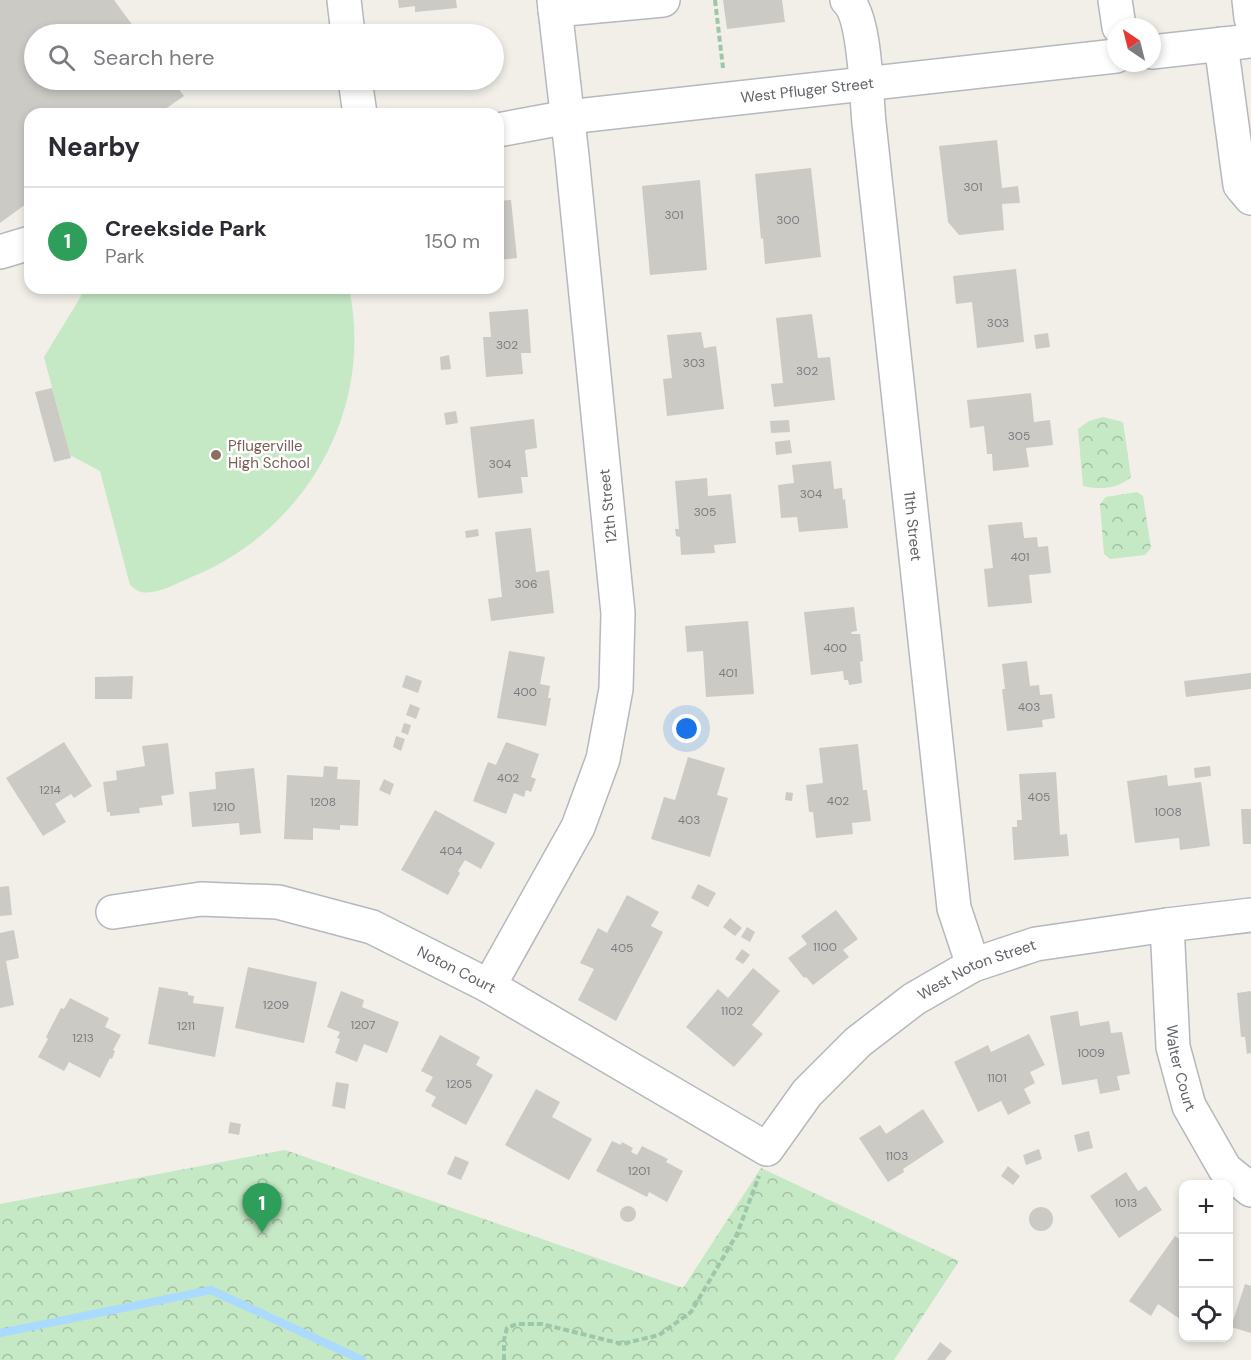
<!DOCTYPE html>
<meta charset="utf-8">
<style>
:root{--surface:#fff;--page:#f7f7f7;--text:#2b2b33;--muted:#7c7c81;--line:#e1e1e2;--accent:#7c3aed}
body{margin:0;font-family:"DM Sans",sans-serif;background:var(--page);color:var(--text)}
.controls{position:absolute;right:18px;bottom:18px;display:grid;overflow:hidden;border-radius:12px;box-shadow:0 3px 9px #0003}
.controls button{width:54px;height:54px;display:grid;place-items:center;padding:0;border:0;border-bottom:2px solid var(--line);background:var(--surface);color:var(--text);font:30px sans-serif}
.compass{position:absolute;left:1107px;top:18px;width:54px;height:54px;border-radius:50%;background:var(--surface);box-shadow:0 3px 9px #0003;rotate:325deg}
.you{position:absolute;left:687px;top:729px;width:21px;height:21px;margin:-15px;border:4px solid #fff;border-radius:50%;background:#1a73e8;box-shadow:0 0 0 9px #1a73e833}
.badge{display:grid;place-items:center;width:39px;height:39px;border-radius:50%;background:var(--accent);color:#fff;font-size:20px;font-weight:700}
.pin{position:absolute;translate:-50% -50px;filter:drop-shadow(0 2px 3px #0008)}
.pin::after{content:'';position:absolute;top:32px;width:21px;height:18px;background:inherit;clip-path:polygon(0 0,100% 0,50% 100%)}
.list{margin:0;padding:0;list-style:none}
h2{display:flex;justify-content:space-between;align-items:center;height:78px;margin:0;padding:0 24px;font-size:26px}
h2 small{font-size:20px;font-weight:400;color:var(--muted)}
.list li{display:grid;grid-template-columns:39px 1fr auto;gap:18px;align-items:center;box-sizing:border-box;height:108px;padding:0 24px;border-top:2px solid var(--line)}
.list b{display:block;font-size:22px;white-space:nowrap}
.list p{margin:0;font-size:20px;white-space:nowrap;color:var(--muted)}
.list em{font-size:20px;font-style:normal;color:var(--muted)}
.icon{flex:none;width:33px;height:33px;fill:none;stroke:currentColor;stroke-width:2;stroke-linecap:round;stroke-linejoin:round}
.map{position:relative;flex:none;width:1251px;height:1360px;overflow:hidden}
.search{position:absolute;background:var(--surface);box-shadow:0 3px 9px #0003;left:24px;top:24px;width:480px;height:66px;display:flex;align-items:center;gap:15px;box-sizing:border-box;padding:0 21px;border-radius:33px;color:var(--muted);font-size:22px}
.panel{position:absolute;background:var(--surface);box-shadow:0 3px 9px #0003;left:24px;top:108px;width:480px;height:186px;border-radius:18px}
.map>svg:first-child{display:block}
.green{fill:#c5e8c5}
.park{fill:url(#park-crowns)}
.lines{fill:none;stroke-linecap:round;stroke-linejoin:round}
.stream{stroke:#aadaff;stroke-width:8}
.building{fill:#cccac5}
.minor-casing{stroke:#b5b8bc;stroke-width:36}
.path{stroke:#9cc7a9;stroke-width:4;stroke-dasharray:6 3;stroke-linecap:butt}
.minor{stroke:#fff;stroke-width:33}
.education-dot{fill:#8d6e63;stroke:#fff;stroke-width:2}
.labels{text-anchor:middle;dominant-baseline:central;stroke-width:5;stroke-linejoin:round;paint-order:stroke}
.number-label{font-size:12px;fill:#7a7d7f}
.street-label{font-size:15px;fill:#5f6368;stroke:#fff}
.education-label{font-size:15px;fill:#785e54;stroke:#fff;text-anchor:start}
</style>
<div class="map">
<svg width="1251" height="1360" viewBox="0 0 1251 1360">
<defs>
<pattern id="park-crowns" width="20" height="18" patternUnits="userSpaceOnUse" patternTransform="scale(1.5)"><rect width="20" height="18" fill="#c5e8c5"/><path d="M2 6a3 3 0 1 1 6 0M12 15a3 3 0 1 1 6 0" fill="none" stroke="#a3c0a4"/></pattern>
</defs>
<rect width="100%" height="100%" fill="#f1efe8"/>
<!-- green -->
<path class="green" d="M86,288H349C375,411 305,532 189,578C175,584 157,595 141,592C137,591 133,587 130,585L100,471L70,455L44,357Z"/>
<!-- park -->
<g class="park">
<path d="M1103,417L1123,422L1131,477C1118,489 1099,490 1083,486L1078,429L1089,421Z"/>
<path d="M1137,492L1143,496L1151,548L1145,555L1110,559L1104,554L1100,504L1106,497Z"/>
<path d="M285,1150L683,1288L761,1168L959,1261L894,1360H0V1204Z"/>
</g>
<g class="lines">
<!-- stream -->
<path class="stream" d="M0,1333L211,1290L362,1360"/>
</g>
<!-- building -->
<g class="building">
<path d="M0,0H114L139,34H34V80H172L184,96L158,114H30V208L26,204L0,223Z"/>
<path d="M398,0H456L457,8L415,12V6L399,8Z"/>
<path d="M723,0H782L785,22L727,29Z"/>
<path d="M997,140L1002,188L1018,186L1020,203L1002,204L1004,230L959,235L948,222L939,146Z"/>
<path d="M811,168L821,257L765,264L763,238L761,239L755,174Z"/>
<path d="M700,180L707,270L650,275L642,186Z"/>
<path d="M511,200L517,258L498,260V201Z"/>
<path d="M1016,269L1024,342L977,348L972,302L956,304L953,276Z"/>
<path d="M528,309L531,353H521L523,374L486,377L483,337H491L489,312Z"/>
<path d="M812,314L818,358L830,357L835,400L774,407L771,384L783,383L776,318Z"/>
<path d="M701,332L704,348L716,346L724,409L667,416L663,379L672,378L667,335Z"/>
<path d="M1048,333L1050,347L1036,349L1034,335Z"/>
<path d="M449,355L451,369L441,370L440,357Z"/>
<path d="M52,388L71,458L54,462L35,392Z"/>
<path d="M1031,393L1034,422L1050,420L1053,445L1026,448L1029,467L993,471L992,454H987L984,426L970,428L967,400Z"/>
<path d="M456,411L458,423L446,425L444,413Z"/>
<path d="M534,419L537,448L525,450L528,477H521L523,493L478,498L470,427Z"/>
<path d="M789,420L790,432L771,433L770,421Z"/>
<path d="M790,440L792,453L776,455L775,442Z"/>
<path d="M831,461L834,489L842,488L843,500L845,499L848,528L799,532L797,517L781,518L778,485L794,483L792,465Z"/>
<path d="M707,478L708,496L731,494L736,543L714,545L715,553L681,555L680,537L676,536L675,529H679L675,481Z"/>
<path d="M1022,522L1024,538L1037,537L1038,547L1048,546L1051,573L1029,575L1032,603L988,607L984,569L993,568L988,525Z"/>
<path d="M531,528L536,572L549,570L554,613L491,621L488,599L502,597L495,532Z"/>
<path d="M478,529L479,536L466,538L465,531Z"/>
<path d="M854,607L857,631L851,632L852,634H860L863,661L860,662L862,683L849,685L848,680H844L843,671L811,675L804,612Z"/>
<path d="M748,621L754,694L706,697L703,651L687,652L685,626Z"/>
<path d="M509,651L545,657L540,684L550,686L548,698H551L546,726L497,718Z"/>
<path d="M1027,661L1030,686L1039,685L1040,695L1052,694L1055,718L1042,720L1043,727L1007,731L1002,689H1005L1002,664Z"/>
<path d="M1251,673V689L1186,697L1184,681Z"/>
<path d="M406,675L422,681L418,693L402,687Z"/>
<path d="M133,676L132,699H95V677Z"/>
<path d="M410,704L420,708L416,719L406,715Z"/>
<path d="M404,723L411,725L408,735L401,732Z"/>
<path d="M396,736L405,739L401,751L393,747Z"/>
<path d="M64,742L92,786L74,798L71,794L55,804L66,822L43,836L6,778Z"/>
<path d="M506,742L539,754L531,777L536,779L531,792L526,790L524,797L514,793L506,814L473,801L488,762L496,765Z"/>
<path d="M168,743L174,794L161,796L163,805L139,808L140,813L110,816V812H107L103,782L117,780L116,771L145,766L142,746Z"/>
<path d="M858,744L863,790H867L871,821L852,823L853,834L816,838L813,812H809L806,785L823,783L819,748Z"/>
<path d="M688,757L725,768L717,795L728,798L710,857L651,839L664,797L675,800Z"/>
<path d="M324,766L338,767L337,779L360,780L358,826L340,825V830L313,828V840L284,839L287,775L323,777Z"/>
<path d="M1210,766L1211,776L1195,778L1194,768Z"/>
<path d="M254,768L261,833L240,835L239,823L192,827L189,792L216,789L215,772Z"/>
<path d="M1056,772L1060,835L1067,834L1069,856L1014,860L1012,827H1017V820H1022L1019,774Z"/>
<path d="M1167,775L1168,786L1201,782L1210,846L1180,850L1179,838L1135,843L1127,781Z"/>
<path d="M384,779L394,784L390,795L379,790Z"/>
<path d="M786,792L793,793L792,801L785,800Z"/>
<path d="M1241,809H1251V844H1243Z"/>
<path d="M435,810L495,843L481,869L465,860L458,871L460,873L448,895L401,870Z"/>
<path d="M698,884L716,893L708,907L691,898Z"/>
<path d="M9,886L12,915L0,916V887Z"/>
<path d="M627,895L659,912L651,926L663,932L616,1021L578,1000L594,969L580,963L598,928L607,933Z"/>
<path d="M836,910L858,939L843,950L849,957L813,985L806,977L804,978L788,958L807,944L801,936Z"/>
<path d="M730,918L742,928L735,936L723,927Z"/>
<path d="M747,927L755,932L750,942L741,937Z"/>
<path d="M14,930L19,958L6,961L14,1005L0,1008V933Z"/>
<path d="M742,949L750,955L743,964L735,959Z"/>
<path d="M248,967L317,982L304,1043L235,1028Z"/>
<path d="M753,968L780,991L752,1025L763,1034L734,1067L686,1027L718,989L728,998Z"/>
<path d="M159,987L188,992V995L194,996L193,1003L224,1007L215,1057L148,1044Z"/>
<path d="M341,991L364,1000L362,1007L399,1022L387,1053L364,1044L357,1062L335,1053L340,1039L337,1038L340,1032L327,1027Z"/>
<path d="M1251,991V1053L1247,1054L1245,1037H1241L1237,993Z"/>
<path d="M70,998L109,1018L105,1027L121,1035L113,1050L115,1051L112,1059L110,1058L100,1078L69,1062L64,1071L38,1057L48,1039L46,1037L61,1008L64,1009Z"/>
<path d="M1078,1011L1080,1026L1109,1021L1111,1033L1122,1032L1130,1074L1117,1076L1120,1090L1100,1094L1097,1079L1062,1085L1050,1016Z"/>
<path d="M1029,1034L1045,1065L1030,1072L1035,1083L1024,1089L1031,1103L1008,1115L1001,1101L978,1112L954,1062L988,1045L991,1052Z"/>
<path d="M440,1035L480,1057L476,1065L493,1075L466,1125L431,1106L436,1097L425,1091L433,1077L421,1071Z"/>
<path d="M336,1082L349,1084L345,1109L332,1106Z"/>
<path d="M536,1089L560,1102L552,1117L592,1139L569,1180L505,1145Z"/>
<path d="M923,1109L944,1142L903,1169L904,1172L888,1182L859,1138L880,1125L886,1134Z"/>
<path d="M230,1122L241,1124L239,1135L228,1133Z"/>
<path d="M1089,1131L1093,1148L1078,1152L1074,1135Z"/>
<path d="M612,1141L621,1145L622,1142L633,1148L631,1152L637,1155L642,1146L668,1159L666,1162L683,1171L667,1202L649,1192L647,1197L596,1171Z"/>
<path d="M1039,1149L1042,1159L1026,1165L1023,1155Z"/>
<path d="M455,1156L469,1162L461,1180L447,1174Z"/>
<path d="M1008,1166L1020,1176L1013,1185L1001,1176Z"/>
<path d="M1126,1172L1138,1191L1146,1186L1162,1210L1119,1238L1090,1196Z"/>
<circle cx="628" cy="1214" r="8"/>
<circle cx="1041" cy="1219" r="12"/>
<path d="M1175,1236L1184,1242V1314L1180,1319L1158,1304L1151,1316L1129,1301Z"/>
<path d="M1245,1284L1251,1286V1333L1231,1327Z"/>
<path d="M940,1342L952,1351L945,1360H927Z"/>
</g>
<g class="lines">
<!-- minor casing -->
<g class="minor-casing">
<g id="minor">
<path d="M344,0L348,34"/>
<path id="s1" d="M847,0C866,18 866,95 869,123L954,908L973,965"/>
<path d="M1115,0L1119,27"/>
<path d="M1249,0L1251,18"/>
<path d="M555,10L663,0"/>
<path d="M1221,44L1240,185L1251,198"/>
<path d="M1152,52L1251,41"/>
<path d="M355,80L360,114"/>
<path id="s2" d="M498,130L568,117L1116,56"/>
<path d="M0,252L30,243"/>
<path id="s3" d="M113,912L201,899L278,902L372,927L489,986L767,1149L807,1093L858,1042L914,999L973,965L1036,944L1167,925L1251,915"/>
<path id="s4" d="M1167,925L1173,1047L1189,1106L1225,1169L1251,1190"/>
<path d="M489,986L578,827L603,759L616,689L618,613L572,156L554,0"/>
</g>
</g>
<!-- path -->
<g class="path">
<path d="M715,0L723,68"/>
<path d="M504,1360V1340L507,1328L517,1324H542L622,1344L659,1335L691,1312L737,1234L759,1176"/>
</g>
<!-- minor -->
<use href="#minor" class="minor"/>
</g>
<!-- markers -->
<circle class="education-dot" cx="216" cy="455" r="6"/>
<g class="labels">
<!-- number labels -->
<g class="number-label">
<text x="973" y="187">301</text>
<text x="674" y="215">301</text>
<text x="788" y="220">300</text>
<text x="998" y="323">303</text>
<text x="507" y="345">302</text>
<text x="694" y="363">303</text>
<text x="807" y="371">302</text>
<text x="1019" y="436">305</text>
<text x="500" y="464">304</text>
<text x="811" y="494">304</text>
<text x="705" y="512">305</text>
<text x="1020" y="557">401</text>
<text x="526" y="584">306</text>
<text x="835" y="648">400</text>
<text x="728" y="673">401</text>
<text x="525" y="692">400</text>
<text x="1029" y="707">403</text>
<text x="508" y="778">402</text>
<text x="50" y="790">1214</text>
<text x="1039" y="797">405</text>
<text x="838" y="801">402</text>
<text x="323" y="802">1208</text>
<text x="224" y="807">1210</text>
<text x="1168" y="812">1008</text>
<text x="689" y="820">403</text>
<text x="451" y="851">404</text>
<text x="825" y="947">1100</text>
<text x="622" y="948">405</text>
<text x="276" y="1005">1209</text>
<text x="732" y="1011">1102</text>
<text x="363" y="1025">1207</text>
<text x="186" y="1026">1211</text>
<text x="83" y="1038">1213</text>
<text x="1091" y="1053">1009</text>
<text x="997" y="1078">1101</text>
<text x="459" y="1084">1205</text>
<text x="897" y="1156">1103</text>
<text x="639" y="1171">1201</text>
<text x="1126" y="1203">1013</text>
</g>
<!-- street labels -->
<g class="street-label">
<text stroke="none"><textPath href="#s2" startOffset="312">West Pfluger Street</textPath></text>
<text transform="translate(608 506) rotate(-96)">12th Street</text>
<text stroke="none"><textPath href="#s1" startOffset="532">11th Street</textPath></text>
<text stroke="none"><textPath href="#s3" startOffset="358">Noton Court</textPath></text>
<text stroke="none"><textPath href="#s3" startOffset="998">West Noton Street</textPath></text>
<text stroke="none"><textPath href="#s4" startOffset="144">Walter Court</textPath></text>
</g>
<!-- education labels -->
<g class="education-label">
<text x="228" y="446">Pflugerville<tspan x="228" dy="17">High School</tspan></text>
</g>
</g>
</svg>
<div class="controls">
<button>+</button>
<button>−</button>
<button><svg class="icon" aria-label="locate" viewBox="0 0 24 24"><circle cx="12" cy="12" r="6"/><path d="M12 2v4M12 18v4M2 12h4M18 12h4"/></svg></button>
</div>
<svg class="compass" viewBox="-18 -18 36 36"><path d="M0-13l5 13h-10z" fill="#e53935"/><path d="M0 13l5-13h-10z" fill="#7c7c81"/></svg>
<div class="you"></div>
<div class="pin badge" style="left:262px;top:1233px;background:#2e9e5b">1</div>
<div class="search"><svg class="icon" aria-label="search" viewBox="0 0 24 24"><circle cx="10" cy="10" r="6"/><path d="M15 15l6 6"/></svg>Search here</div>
<section class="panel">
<h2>Nearby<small></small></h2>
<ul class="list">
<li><span class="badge" style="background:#2e9e5b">1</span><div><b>Creekside Park</b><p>Park</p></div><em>150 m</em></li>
</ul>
</section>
</div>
